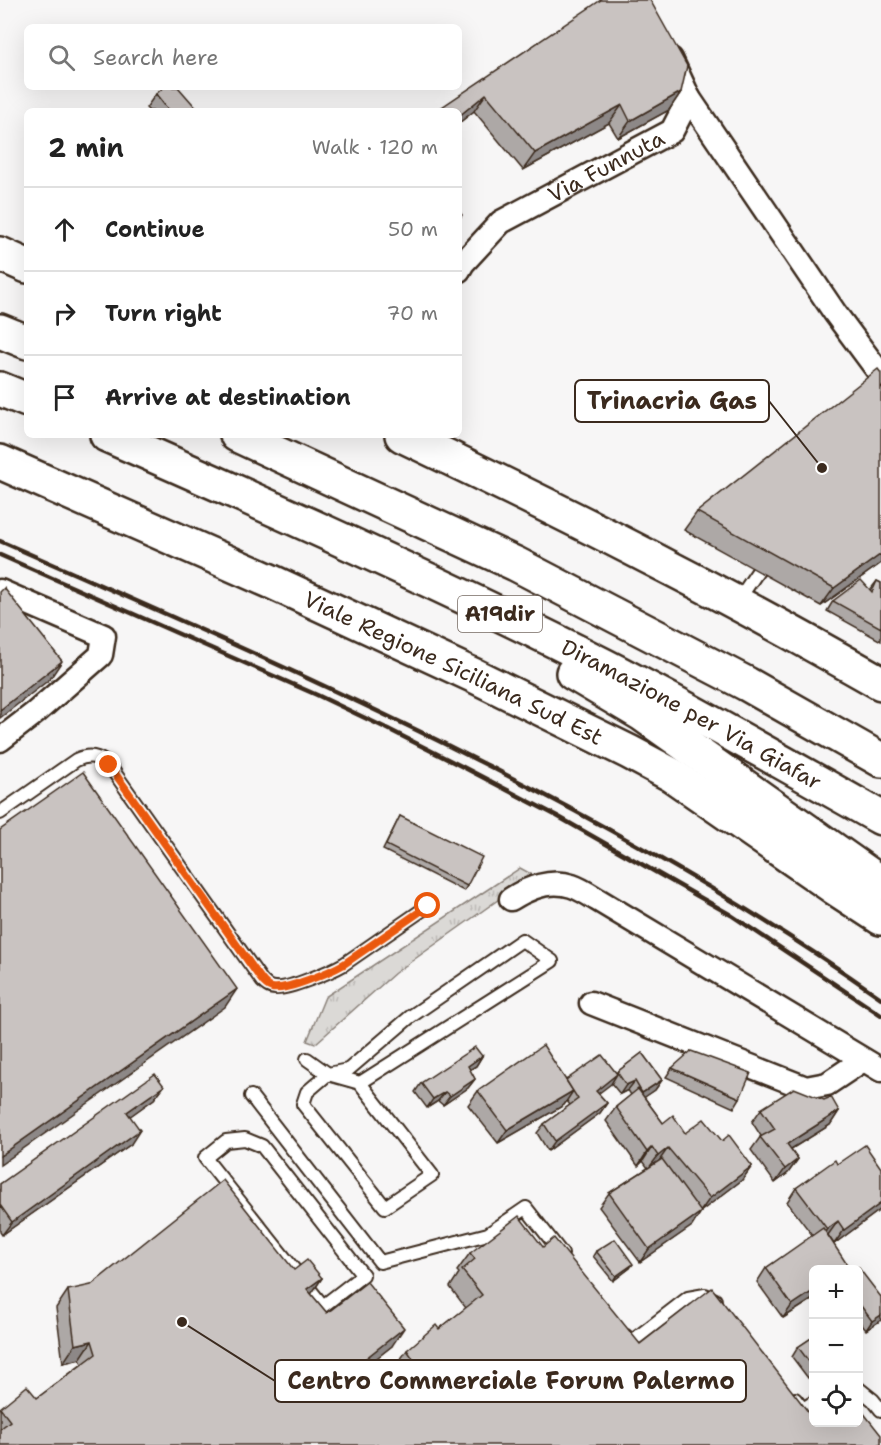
<!DOCTYPE html>
<meta charset="utf-8">
<style>
:root{--surface:#fff;--page:#f6f6f6;--text:#222;--muted:#767676;--line:#e0e0e0}
body{margin:0;font-family:"Shantell Sans",sans-serif;background:var(--page);color:var(--text)}
.controls{position:absolute;right:18px;bottom:18px;display:grid;overflow:hidden;border-radius:9px;box-shadow:0 6px 24px #0002}
.controls button{width:54px;height:54px;display:grid;place-items:center;padding:0;border:0;border-bottom:2px solid var(--line);background:var(--surface);color:var(--text);font:30px sans-serif}
.stop{position:absolute;width:18px;height:18px;margin:-14px;border:4px solid #ea580c;border-radius:50%;background:#fff}
.stop.end{background:#ea580c;border-color:#fff;box-shadow:0 2px 6px #0008}
.list{margin:0;padding:0;list-style:none}
h2{display:flex;justify-content:space-between;align-items:center;height:78px;margin:0;padding:0 24px;font-size:26px}
h2 small{font-size:20px;font-weight:400;color:var(--muted)}
.list li{display:grid;grid-template-columns:39px 1fr auto;gap:18px;align-items:center;box-sizing:border-box;height:84px;padding:0 24px;border-top:2px solid var(--line)}
.list b{display:block;font-size:22px;white-space:nowrap}
.list em{font-size:20px;font-style:normal;color:var(--muted)}
.icon{flex:none;width:33px;height:33px;fill:none;stroke:currentColor;stroke-width:2;stroke-linecap:round;stroke-linejoin:round}
.map{position:relative;flex:none;width:881px;height:1445px;overflow:hidden}
.search{position:absolute;background:var(--surface);box-shadow:0 6px 24px #0002;left:24px;top:24px;width:438px;height:66px;display:flex;align-items:center;gap:15px;box-sizing:border-box;padding:0 21px;border-radius:9px;color:var(--muted);font-size:22px}
.panel{position:absolute;background:var(--surface);box-shadow:0 6px 24px #0002;left:24px;top:108px;width:438px;height:330px;border-radius:9px}
.map>svg:first-child{display:block}
.grass{fill:url(#grass-tufts);stroke:#8b827a;stroke-width:1.5}
.lines{fill:none;stroke-linecap:round;stroke-linejoin:round}
.lane-casing{stroke:#3b2a1e;stroke-width:16}
.street-casing{stroke:#3b2a1e;stroke-width:27}
.secondary-casing{stroke:#3b2a1e;stroke-width:38}
.highway-casing{stroke:#3b2a1e;stroke-width:38}
.lane{stroke:#fff;stroke-width:12}
.street{stroke:#fff;stroke-width:22}
.secondary{stroke:#fff;stroke-width:33}
.highway{stroke:#fff;stroke-width:33}
.rail{stroke:#3b2a1e;stroke-width:4.5}
.wall{fill:#ada8a6;stroke:#3b2a1e;stroke-width:1.5}
.shaded-wall{fill:#8d8887;stroke:#3b2a1e;stroke-width:1.5}
.building{fill:#c9c3c1;stroke:#3b2a1e;stroke-width:1.5}
.route{stroke:#ea580c;stroke-width:8}
.labels{text-anchor:middle;dominant-baseline:central;stroke-width:5;stroke-linejoin:round;paint-order:stroke}
.shield{fill:#fff;stroke:#766a62;stroke-width:1.5}
.shield-label{font-size:21px;font-weight:bold;fill:#3b2a1e}
.street-label{font-size:22px;fill:#3b2a1e;stroke:#fff}
.leader{fill:none;stroke:#3b2a1e;stroke-width:2}
.callout-dot{fill:#3b2a1e;stroke:#fff;stroke-width:2}
.callout{fill:#fff;stroke:#3b2a1e;stroke-width:2}
.callout-label{font-size:24px;text-anchor:middle;font-weight:bold;fill:#3b2a1e}
</style>
<div class="map">
<svg width="881" height="1445" viewBox="0 0 881 1445">
<defs>
<pattern id="grass-tufts" width="24" height="20" patternUnits="userSpaceOnUse" patternTransform="scale(1.5)"><rect width="24" height="20" fill="#dbd9d6"/><path d="M3 7l-1-3M5 7V3M7 7l1-3M15 17l-1-3M17 17v-4M19 17l1-3" fill="none" stroke="#bdbab7"/></pattern>
</defs>
<rect width="100%" height="100%" fill="#f7f6f6"/>
<filter id="ink" filterUnits="userSpaceOnUse"><feTurbulence type="fractalNoise" baseFrequency=".0167" numOctaves="2"/><feDisplacementMap in="SourceGraphic" scale="12" xChannelSelector="R" yChannelSelector="G"/><feConvolveMatrix kernelMatrix="1 2 1 2 8 2 1 2 1" color-interpolation-filters="sRGB"/></filter>
<g filter="url(#ink)">
<!-- grass -->
<path class="grass" d="M520,868L533,875L395,973L315,1044L307,1041L325,997Z"/>
<g class="lines">
<!-- lane casing -->
<g class="lane-casing">
<g id="lane">
<path d="M737,602L758,571L768,561"/>
<path d="M0,813L76,760C89,754 98,756 109,765L262,981C266,985 269,988 275,988C287,990 332,971 344,964L428,906"/>
<path d="M307,1059L328,1074L360,1083L552,961L522,940L410,1017L348,1070L328,1074L307,1092L303,1104L385,1207L432,1175L360,1083"/>
<path d="M251,1096L380,1262L488,1234L526,1208L562,1254"/>
<path d="M245,1139L262,1146L363,1275L323,1306L205,1158L226,1141Z"/>
<path d="M626,1336L631,1342L688,1298L705,1295L715,1300"/>
<path d="M858,1388L873,1400L881,1410"/>
<path d="M795,1399L803,1409L814,1402"/>
</g>
</g>
<!-- street casing -->
<g class="street-casing">
<g id="street">
<path d="M689,98L835,313L881,375"/>
<path id="s1" d="M459,270L463,263L501,222L672,131L689,98L671,59"/>
<path d="M0,591L104,636L101,655L35,713L0,740"/>
<path d="M511,899C528,888 551,879 572,886C581,889 590,895 598,900L881,1070"/>
<path d="M591,1003L806,1088L827,1084L863,1060"/>
</g>
</g>
<!-- secondary casing -->
<g class="secondary-casing">
<g id="secondary">
<path d="M0,254L27,266"/>
<path d="M402,435C492,478 580,521 668,567C740,604 811,643 881,683"/>
<path id="s2" d="M0,462L270,581L475,676L629,752L672,775L835,888L881,918"/>
</g>
</g>
<!-- highway casing -->
<g class="highway-casing">
<g id="highway">
<path d="M0,331L27,342"/>
<path d="M0,389L27,400"/>
<path id="s3" d="M107,435C274,508 441,583 603,665C697,713 789,766 881,818"/>
<path d="M237,435L516,564L747,684L881,760"/>
<path d="M573,673L642,714L881,883"/>
</g>
</g>
<!-- lane -->
<use href="#lane" class="lane"/>
<!-- street -->
<use href="#street" class="street"/>
<!-- secondary -->
<use href="#secondary" class="secondary"/>
<!-- highway -->
<use href="#highway" class="highway"/>
<!-- rail -->
<g class="rail">
<path d="M0,541C303,674 610,807 881,998"/>
<path d="M0,555L317,695L388,729L463,767L557,816L731,915L881,1015"/>
</g>
</g>
<!-- wall -->
<g class="wall">
<path d="M601,0L681,92L669,110L618,138L609,123L523,170L474,111L459,123V111Z"/>
<path d="M156,94L199,111H149L146,108Z"/>
<path d="M697,512L881,563L821,606L684,530Z"/>
<path d="M877,581L881,583V641L827,611L833,601L870,590Z"/>
<path d="M400,816L467,886L464,891L383,850Z"/>
<path d="M642,1053L662,1080L655,1090L644,1097L663,1123L685,1133L722,1141L752,1166L742,1180L701,1211L692,1226L640,1262L599,1207L609,1193L648,1168L643,1161L638,1166L606,1121L616,1107L631,1095L628,1090L620,1094L611,1083L598,1093L607,1103L600,1113L548,1151L537,1133L544,1124L570,1105L567,1101L564,1105L498,1143L468,1105L478,1091L616,1073Z"/>
<path d="M482,1056L476,1066L470,1070L475,1079L468,1088L443,1105L438,1101L427,1108L415,1092L421,1083Z"/>
<path d="M672,1068L740,1098L734,1108L666,1077Z"/>
<path d="M164,1086L154,1099L130,1116L131,1144L2,1235L0,1232V1184Z"/>
<path d="M761,1109L839,1111L830,1125L791,1149L798,1159L788,1173L775,1183L751,1150L761,1136L752,1122Z"/>
<path d="M837,1164L881,1209L834,1244L828,1235L813,1299L783,1318L757,1282L766,1268L813,1236L787,1202L796,1188Z"/>
<path d="M543,1247L640,1344L813,1418L881,1435L0,1445V1408L37,1398L82,1364L80,1359L63,1363L56,1308L68,1290L294,1270L322,1278L311,1294L327,1313L392,1346L370,1363L394,1392L406,1383L395,1367L407,1350L439,1329L466,1308L450,1287L459,1273L457,1271L470,1253Z"/>
<path d="M596,1251L630,1268L613,1281L593,1256Z"/>
<path d="M858,1269L881,1320L866,1330L858,1320Z"/>
<path d="M813,1337V1373L808,1378L792,1357L798,1347Z"/>
</g>
<!-- shaded-wall -->
<g class="shaded-wall">
<path d="M681,92L669,110L618,138L630,121Z"/>
<path d="M486,94L474,111L459,123V116Z"/>
<path d="M622,105L609,123L523,170L535,153Z"/>
<path d="M881,554V563L821,606L834,588Z"/>
<path d="M62,661L50,679L0,718V710Z"/>
<path d="M237,989L225,1007L0,1165V1156Z"/>
<path d="M482,1056L476,1066L461,1075L468,1066Z"/>
<path d="M617,1074L611,1084L590,1100L596,1091Z"/>
<path d="M475,1079L468,1088L443,1105L450,1096Z"/>
<path d="M662,1080L655,1090L636,1103L642,1093Z"/>
<path d="M635,1081L628,1090L620,1094L626,1085Z"/>
<path d="M164,1086L154,1099L118,1125L127,1112Z"/>
<path d="M573,1091L564,1105L498,1143L507,1130Z"/>
<path d="M445,1092L438,1101L427,1108L433,1099Z"/>
<path d="M607,1103L600,1113L548,1151L555,1141Z"/>
<path d="M839,1111L830,1125L778,1157L787,1144Z"/>
<path d="M140,1130L131,1144L2,1235L12,1222Z"/>
<path d="M652,1147L643,1161L638,1166L647,1152Z"/>
<path d="M668,1148L659,1161L648,1169L658,1156Z"/>
<path d="M798,1159L788,1173L775,1183L785,1169Z"/>
<path d="M752,1166L742,1180L700,1212L710,1198Z"/>
<path d="M881,1203V1209L834,1244L844,1230Z"/>
<path d="M701,1212L692,1226L640,1262L649,1249Z"/>
<path d="M838,1221L828,1235L818,1242L827,1229Z"/>
<path d="M633,1264L630,1268L613,1281L616,1276Z"/>
<path d="M322,1278L310,1296L307,1289Z"/>
<path d="M813,1291V1299L783,1318L792,1305Z"/>
<path d="M881,1315V1320L866,1330L872,1321Z"/>
<path d="M404,1328L392,1346L354,1376L366,1358Z"/>
<path d="M92,1341L80,1359L63,1363L75,1345Z"/>
</g>
<!-- building -->
<g class="building">
<path d="M601,0H650L687,66L681,92L630,121L622,105L535,153L486,94L459,116V111H436Z"/>
<path d="M164,87H178L199,111H169L156,94Z"/>
<path d="M459,211L462,215L459,219Z"/>
<path d="M878,369L881,373V554L834,588L697,512Z"/>
<path d="M861,580L872,592L877,581L881,583V628L833,601Z"/>
<path d="M4,588L62,661L0,710V592Z"/>
<path d="M83,772L237,989L0,1156V830Z"/>
<path d="M400,816L482,857L467,886L386,845Z"/>
<path d="M543,1045L573,1091L507,1130L478,1091Z"/>
<path d="M475,1047L482,1056L468,1066L475,1079L450,1096L445,1092L433,1099L421,1083Z"/>
<path d="M691,1051L751,1073L740,1098L672,1068Z"/>
<path d="M642,1053L662,1080L642,1093L635,1081L626,1085L617,1072Z"/>
<path d="M602,1055L617,1074L596,1091L607,1103L555,1141L544,1124L578,1099L566,1080Z"/>
<path d="M155,1074L164,1086L127,1112L140,1130L12,1222L0,1205V1184Z"/>
<path d="M794,1088L824,1100L831,1097L839,1111L787,1144L798,1159L785,1169L760,1137L775,1129L761,1109Z"/>
<path d="M638,1089L663,1123L673,1115L685,1133L704,1119L722,1141L729,1135L752,1166L710,1198L668,1148L658,1156L652,1147L647,1152L616,1107Z"/>
<path d="M865,1145L881,1168V1203L844,1230L838,1221L827,1229L796,1188L835,1160L837,1164Z"/>
<path d="M662,1159L701,1212L649,1249L609,1193Z"/>
<path d="M223,1180L294,1270L307,1260L322,1278L307,1289L327,1313L367,1282L404,1328L366,1358L394,1392L422,1371L407,1350L436,1325L439,1329L482,1295L462,1270L475,1259L470,1253L519,1216L543,1247L554,1238L640,1344L712,1288L813,1418V1422H858V1406L881,1435V1445H0V1429L10,1421L0,1408L27,1386L37,1398L96,1354L92,1341L75,1345L68,1290L91,1285Z"/>
<path d="M823,1228L850,1269H813V1291L792,1305L766,1268Z"/>
<path d="M615,1239L633,1264L616,1276L596,1251Z"/>
<path d="M858,1267L881,1297V1315L872,1321L858,1302V1269H853Z"/>
<path d="M813,1337V1367L798,1347Z"/>
</g>
</g>
<g class="lines" filter="url(#ink)">
<!-- route -->
<path class="route" d="M109,765L258,975C262,980 265,986 272,988C286,991 330,972 344,964L428,906"/>
</g>
<g class="labels">
<!-- shield labels -->
<rect class="shield" x="458" y="596" width="84" height="36" rx="4.5"/>
<g class="shield-label">
<text x="500" y="614">A19dir</text>
</g>
<!-- street labels -->
<g class="street-label">
<text stroke="none"><textPath href="#s1" startOffset="183">Via Funnuta</textPath></text>
<text stroke="none"><textPath href="#s2" startOffset="498">Viale Regione Siciliana Sud Est</textPath></text>
<text stroke="none"><textPath href="#s3" startOffset="648">Diramazione per Via Giafar</textPath></text>
</g>
</g>
<!-- callouts -->
<path class="leader" d="M822 468L769 401M182 1322L275 1381"/>
<g class="callout-dot">
<circle cx="822" cy="468" r="6"/>
<circle cx="182" cy="1322" r="6"/>
</g>
<g class="callout">
<rect x="575" y="380" width="194" height="42" rx="6"/>
<rect x="275" y="1360" width="471" height="42" rx="6"/>
</g>
<g class="callout-label">
<text x="672" y="409">Trinacria Gas</text>
<text x="511" y="1389">Centro Commerciale Forum Palermo</text>
</g>
</svg>
<div class="controls">
<button>+</button>
<button>−</button>
<button><svg class="icon" aria-label="locate" viewBox="0 0 24 24"><circle cx="12" cy="12" r="6"/><path d="M12 2v4M12 18v4M2 12h4M18 12h4"/></svg></button>
</div>
<div class="stop" style="left:428px;top:906px"></div>
<div class="stop end" style="left:109px;top:765px"></div>
<div class="search"><svg class="icon" aria-label="search" viewBox="0 0 24 24"><circle cx="10" cy="10" r="6"/><path d="M15 15l6 6"/></svg>Search here</div>
<section class="panel">
<h2>2 min<small>Walk · 120 m</small></h2>
<ul class="list">
<li><svg class="icon" aria-label="ahead" viewBox="0 0 24 24"><path d="M12 20V5M6 11l6-6 6 6"/></svg><div><b>Continue</b></div><em>50 m</em></li>
<li><svg class="icon" aria-label="right" viewBox="0 0 24 24"><path d="M7 20v-9h11M14 6l5 5-5 5"/></svg><div><b>Turn right</b></div><em>70 m</em></li>
<li><svg class="icon" aria-label="arrive" viewBox="0 0 24 24"><path d="M6 21V4h12l-3 4 3 4H6"/></svg><div><b>Arrive at destination</b></div></li>
</ul>
</section>
</div>
